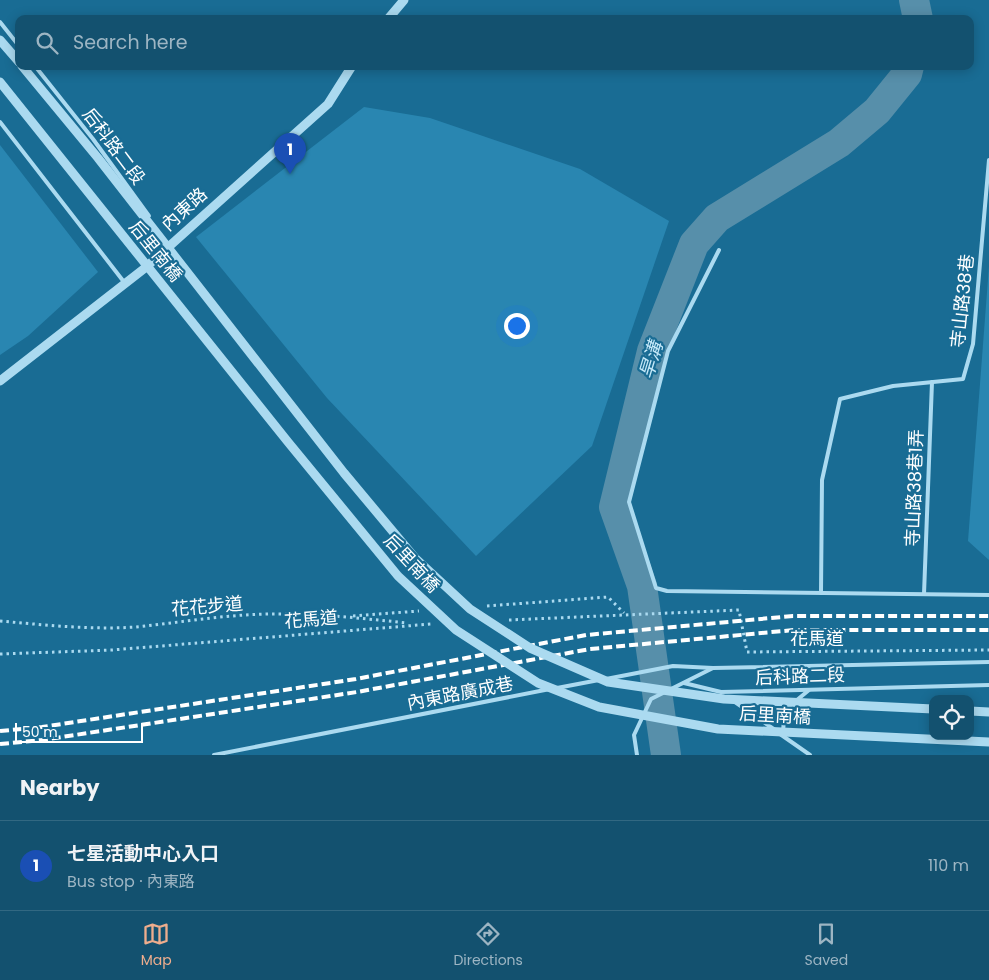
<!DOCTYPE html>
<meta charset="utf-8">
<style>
:root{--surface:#13516f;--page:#205b77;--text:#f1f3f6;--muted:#9db5c3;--line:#326882;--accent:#eead8d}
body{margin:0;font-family:Poppins,"Noto Sans TC",sans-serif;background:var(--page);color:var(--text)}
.controls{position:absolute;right:15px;bottom:15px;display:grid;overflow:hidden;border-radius:10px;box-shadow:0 2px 12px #0003}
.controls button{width:45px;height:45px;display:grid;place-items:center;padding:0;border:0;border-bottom:1px solid var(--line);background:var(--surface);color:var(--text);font:25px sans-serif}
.scale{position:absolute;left:15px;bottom:12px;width:128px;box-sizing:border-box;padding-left:5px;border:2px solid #fff;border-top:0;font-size:14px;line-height:18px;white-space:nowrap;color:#fff;-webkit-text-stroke:4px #196c94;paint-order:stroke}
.you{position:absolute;left:516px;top:325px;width:18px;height:18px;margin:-12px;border:4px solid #fff;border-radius:50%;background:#1a73e8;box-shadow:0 0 0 8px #1a73e833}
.badge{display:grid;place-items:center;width:32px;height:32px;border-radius:50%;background:var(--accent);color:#fff;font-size:16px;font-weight:700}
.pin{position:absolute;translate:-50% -41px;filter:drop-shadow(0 1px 2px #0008)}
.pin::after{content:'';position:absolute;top:26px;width:18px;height:15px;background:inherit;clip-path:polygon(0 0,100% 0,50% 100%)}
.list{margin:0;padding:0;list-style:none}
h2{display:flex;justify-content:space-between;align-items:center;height:65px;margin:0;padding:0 20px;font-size:21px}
h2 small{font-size:16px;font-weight:400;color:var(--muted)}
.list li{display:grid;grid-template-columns:32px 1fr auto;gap:15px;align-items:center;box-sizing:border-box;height:90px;padding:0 20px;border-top:1px solid var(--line)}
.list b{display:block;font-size:19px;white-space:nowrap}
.list p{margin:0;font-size:16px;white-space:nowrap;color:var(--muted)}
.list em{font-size:16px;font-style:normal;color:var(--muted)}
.icon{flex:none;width:28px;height:28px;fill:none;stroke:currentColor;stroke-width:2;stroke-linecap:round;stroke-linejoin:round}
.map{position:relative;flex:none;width:989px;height:755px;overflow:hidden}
.search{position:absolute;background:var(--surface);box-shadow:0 2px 12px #0003;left:15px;right:15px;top:15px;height:55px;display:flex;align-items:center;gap:12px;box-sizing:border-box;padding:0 18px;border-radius:10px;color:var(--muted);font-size:19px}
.sheet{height:155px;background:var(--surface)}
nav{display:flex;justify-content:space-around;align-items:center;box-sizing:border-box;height:70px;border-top:1px solid var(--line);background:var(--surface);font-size:14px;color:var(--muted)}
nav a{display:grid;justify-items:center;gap:2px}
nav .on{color:var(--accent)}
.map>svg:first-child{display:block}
.green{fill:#2986b1}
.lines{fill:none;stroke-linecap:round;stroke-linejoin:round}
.river{stroke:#578faa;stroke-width:30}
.path{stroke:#abdaf0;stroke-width:3;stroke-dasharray:2.5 4;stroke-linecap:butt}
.service{stroke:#abdaf0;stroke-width:4}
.tertiary{stroke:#abdaf0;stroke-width:9}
.rail{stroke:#fff;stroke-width:4;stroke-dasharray:9 4;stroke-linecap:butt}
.tertiary-bridge{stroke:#abdaf0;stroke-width:9}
.labels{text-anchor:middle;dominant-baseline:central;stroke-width:4.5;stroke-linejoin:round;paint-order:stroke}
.street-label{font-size:18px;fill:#fff;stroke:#196c94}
.water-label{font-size:19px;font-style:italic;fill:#c5e9f9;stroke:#196c94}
</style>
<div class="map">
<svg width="989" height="755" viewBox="0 0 989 755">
<rect width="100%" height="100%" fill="#196c94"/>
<!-- green -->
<g class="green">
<path d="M364,107L430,118L580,169L669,221L592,446L476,556L327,398L196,237Z"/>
<path d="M0,145L98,272L28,336L0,355Z"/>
<path d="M989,266V560L968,541Z"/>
</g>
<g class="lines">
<!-- river -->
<g class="river">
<path d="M914,0L918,19"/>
<path d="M666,755L642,586L614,507L652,351L694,244L717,218L839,143L877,111L907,74L909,66"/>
</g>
<!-- path -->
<g class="path">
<path d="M487,606L608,597L624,613"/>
<path d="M353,616L419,611"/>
<path d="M509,620L739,610L747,652L989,650"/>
<path d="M0,621C45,625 92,630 136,627C185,622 234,613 283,614C325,614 367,619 408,623"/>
<path d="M0,654L112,650L431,624"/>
</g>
<!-- service -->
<g class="service">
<path d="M0,22L19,46"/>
<path d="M35,66L93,139L149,216"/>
<path d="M0,122L124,282"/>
<path d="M719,250L668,351L629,502L656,588L667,591L989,595"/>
<path d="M821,593L822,480L840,399L893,386L963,379L973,344L989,160"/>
<path d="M924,594L932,382"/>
<path d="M606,679L673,666L713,668"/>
<path d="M684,683L721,692L989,685"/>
<path d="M557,688L599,680"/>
<path d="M671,689L713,668L989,662"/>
<path d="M735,702L775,730"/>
<path d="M783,731L785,710L809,690"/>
<path d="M780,734L810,755"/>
<path d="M214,755L550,689"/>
<path d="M637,755L634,735L651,699L665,692"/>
</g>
<!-- tertiary -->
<g class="tertiary">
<path d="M388,19L404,0"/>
<path d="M0,40L19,62"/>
<path d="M0,381L145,268L328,104L352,66"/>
<path d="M970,711L989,712"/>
</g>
<!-- rail -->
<g class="rail">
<path d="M0,731L42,727L356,679L586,635L793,616H989"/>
<path d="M0,744L42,740L357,692L590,649L794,630H989"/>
</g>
<!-- tertiary-bridge -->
<g class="tertiary-bridge">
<path d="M22,66L98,158L344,473L415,558L470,609L530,648L608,682L724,699L933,709"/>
<path d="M0,82L288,442L398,576L456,630L538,683L599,707L718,729L989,742"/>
</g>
</g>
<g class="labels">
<!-- street labels -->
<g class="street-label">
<text transform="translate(114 146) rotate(53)">后科路二段</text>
<text transform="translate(184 209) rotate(-42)">內東路</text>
<text transform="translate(156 251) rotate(51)">后里南橋</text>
<text transform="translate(962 301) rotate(-84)">寺山路38巷</text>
<text transform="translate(914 488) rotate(-88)">寺山路38巷1弄</text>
<text transform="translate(412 563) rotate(47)">后里南橋</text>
<text transform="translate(207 606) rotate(-5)">花花步道</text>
<text transform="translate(311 619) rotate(-5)">花馬道</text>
<text x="817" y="638">花馬道</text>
<text transform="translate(800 676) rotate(-2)">后科路二段</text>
<text transform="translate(460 693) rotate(-11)">內東路廣成巷</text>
<text transform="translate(775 715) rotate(3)">后里南橋</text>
</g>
<!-- water labels -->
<g class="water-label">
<text transform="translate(651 360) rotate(-73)">旱溝</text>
</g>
</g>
</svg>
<div class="controls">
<button><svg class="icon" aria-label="locate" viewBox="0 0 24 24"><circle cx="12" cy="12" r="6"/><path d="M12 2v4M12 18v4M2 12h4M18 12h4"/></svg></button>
</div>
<div class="scale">50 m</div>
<div class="you"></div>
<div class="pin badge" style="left:290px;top:174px;background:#1a4fb4">1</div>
<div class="search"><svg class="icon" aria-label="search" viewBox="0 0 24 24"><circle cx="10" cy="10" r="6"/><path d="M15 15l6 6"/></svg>Search here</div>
</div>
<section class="sheet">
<h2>Nearby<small></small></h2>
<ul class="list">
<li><span class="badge" style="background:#1a4fb4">1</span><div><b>七星活動中心入口</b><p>Bus stop · 內東路</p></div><em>110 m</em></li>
</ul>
</section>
<nav>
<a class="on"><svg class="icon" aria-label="map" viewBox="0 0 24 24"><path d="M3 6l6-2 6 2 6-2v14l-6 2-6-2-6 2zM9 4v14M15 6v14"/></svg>Map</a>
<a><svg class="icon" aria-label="directions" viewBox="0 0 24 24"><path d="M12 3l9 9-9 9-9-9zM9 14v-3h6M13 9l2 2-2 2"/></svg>Directions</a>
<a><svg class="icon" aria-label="saved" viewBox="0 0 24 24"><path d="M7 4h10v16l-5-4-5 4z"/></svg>Saved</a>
</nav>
